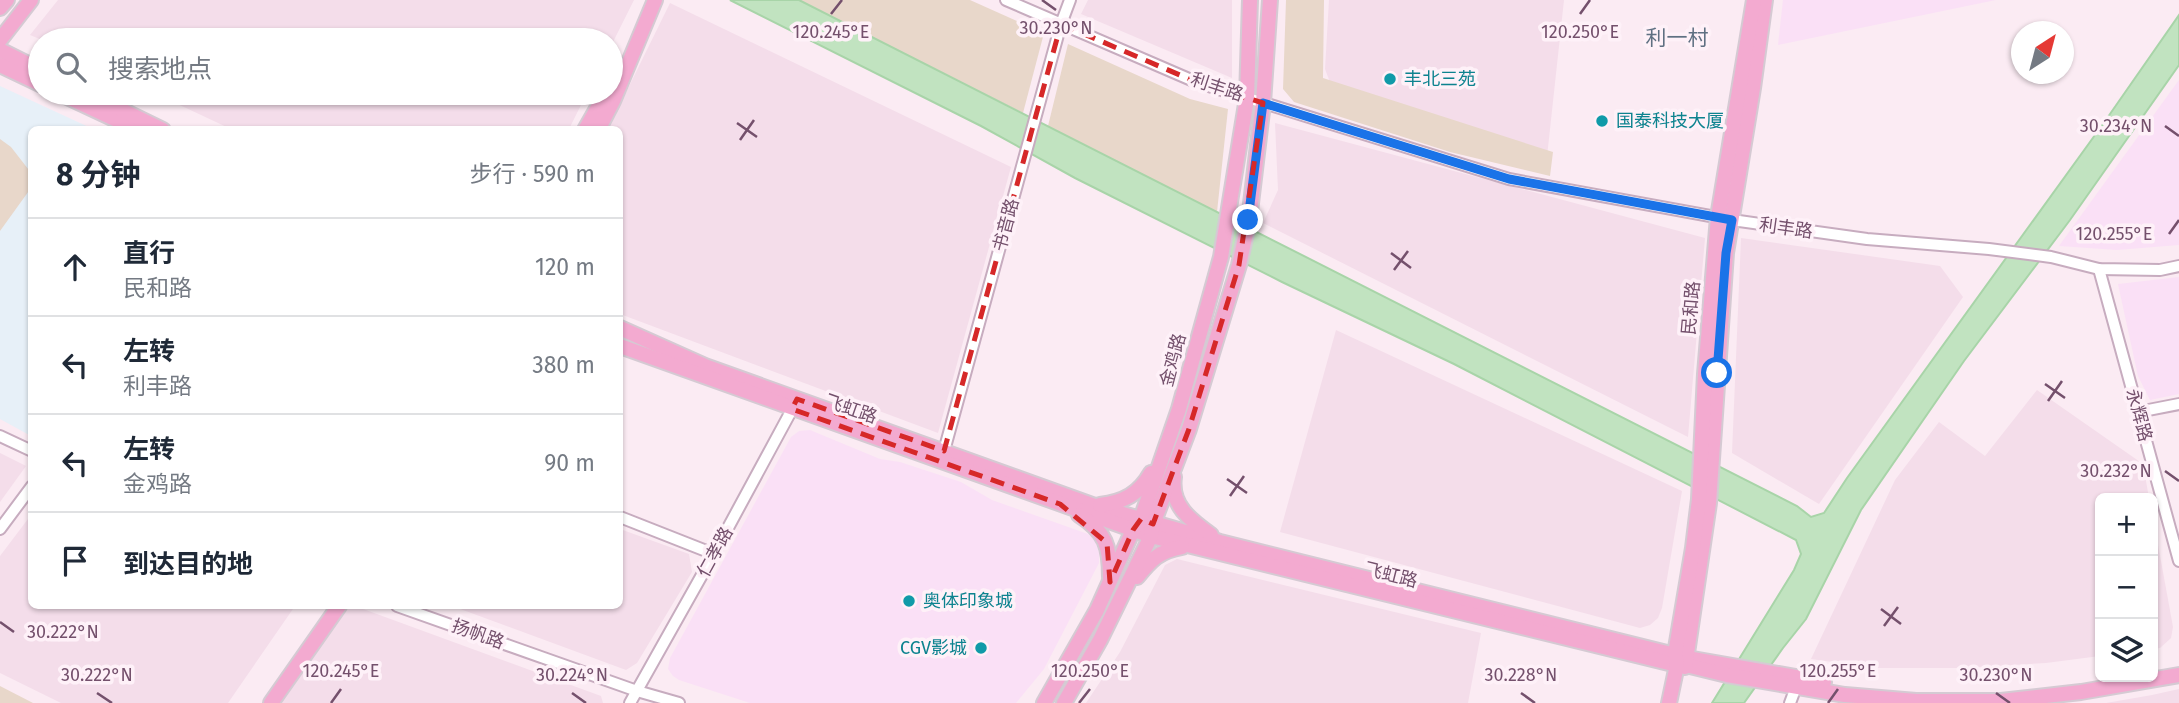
<!DOCTYPE html>
<html lang="zh">
<meta charset="utf-8">
<style>
:root{--surface:#fff;--page:#f2f2f3;--text:#1f2937;--muted:#747a83;--line:#e0e1e3}
body{margin:0;font-family:"Fira Sans","Noto Sans SC",sans-serif;background:var(--page);color:var(--text)}
.controls{position:absolute;right:21px;bottom:21px;display:grid;overflow:hidden;border-radius:10px;box-shadow:0 2px 5px #0004}
.controls button{width:63px;height:63px;display:grid;place-items:center;padding:0;border:0;border-bottom:2px solid var(--line);background:var(--surface);color:var(--text);font:35px sans-serif}
.compass{position:absolute;left:2011px;top:21px;width:63px;height:63px;border-radius:50%;background:var(--surface);box-shadow:0 2px 5px #0004;rotate:36deg}
.stop{position:absolute;width:21px;height:21px;margin:-16px;border:5px solid #1a73e8;border-radius:50%;background:#fff}
.stop.end{background:#1a73e8;border-color:#fff;box-shadow:0 2px 7px #0008}
.list{margin:0;padding:0;list-style:none}
h2{display:flex;justify-content:space-between;align-items:center;height:91px;margin:0;padding:0 28px;font-size:30px}
h2 small{font-size:23px;font-weight:400;color:var(--muted)}
.list li{display:grid;grid-template-columns:46px 1fr auto;gap:21px;align-items:center;box-sizing:border-box;height:98px;padding:0 28px;border-top:2px solid var(--line)}
.list b{display:block;font-size:26px;white-space:nowrap}
.list p{margin:0;font-size:23px;white-space:nowrap;color:var(--muted)}
.list em{font-size:23px;font-style:normal;color:var(--muted)}
.icon{flex:none;width:38px;height:38px;fill:none;stroke:currentColor;stroke-width:2;stroke-linecap:round;stroke-linejoin:round}
.map{position:relative;flex:none;width:2179px;height:703px;overflow:hidden}
.search{position:absolute;background:var(--surface);box-shadow:0 2px 5px #0004;left:28px;top:28px;width:595px;height:77px;display:flex;align-items:center;gap:18px;box-sizing:border-box;padding:0 24px;border-radius:38px;color:var(--muted);font-size:26px}
.panel{position:absolute;background:var(--surface);box-shadow:0 2px 5px #0004;left:28px;top:126px;width:595px;height:483px;border-radius:10px}
.map>svg:first-child{display:block}
.residential{fill:#f4ddea}
.commercial{fill:#fae0f6}
.education{fill:#e7f0f8}
.green{fill:#e8d7ca}
.water{fill:#c1e3c0;stroke:#a8d4a8;stroke-width:2}
.lines{fill:none;stroke-linecap:round;stroke-linejoin:round}
.minor-casing{stroke:#c7acbf;stroke-width:14}
.major-casing{stroke:#d5cad3;stroke-width:18}
.minor{stroke:#fff;stroke-width:10}
.major{stroke:#f3aad0;stroke-width:14}
.route{stroke:#1a73e8;stroke-width:9}
.marked{fill:none;stroke:#d62828;stroke-width:5;stroke-dasharray:14 9;stroke-linejoin:round}
.ticks{fill:none;stroke:#74506c;stroke-width:2.5}
.culture-dot{fill:#0f9aa8;stroke:#fef1f8;stroke-width:2.5}
.labels{text-anchor:middle;dominant-baseline:central;stroke-width:7;stroke-linejoin:round;paint-order:stroke}
.culture-label{font-size:18px;fill:#0d838f;stroke:#fef1f8;text-anchor:start}
.street-label{font-size:18px;fill:#74506c;stroke:#fef1f8}
.quarter-label{font-size:21px;fill:#5f7082;stroke:#fef1f8}
.ticks-label{font-size:18px;text-anchor:middle;fill:#74506c;stroke:#fef1f8;stroke-width:7;stroke-linejoin:round;paint-order:stroke}
</style>
<div class="map">
<svg width="2179" height="703" viewBox="0 0 2179 703">
<rect width="100%" height="100%" fill="#fbebf3"/>
<!-- residential -->
<g class="residential">
<path d="M58,0H634L611,46V40H42L30,35Z"/>
<path d="M1088,0H1232V78L1081,14Z"/>
<path d="M1329,0H1564L1546,166L1334,93L1325,69Z"/>
<path d="M670,3L1011,167L938,433L620,314V130L608,129Z"/>
<path d="M154,93H587L569,129L233,130Z"/>
<path d="M1275,123L1705,238L1688,437L1263,223L1278,190Z"/>
<path d="M1741,238L1940,266L1963,297L1819,504L1732,453Z"/>
<path d="M1336,330L1682,491L1662,608L1658,618L1650,625L1640,628L1280,532Z"/>
<path d="M2037,390L2143,464L2149,498H2100V656L2046,663L1962,668H1876L1811,659L1895,480L1939,422L1985,456Z"/>
<path d="M0,453L26,466L0,502Z"/>
<path d="M31,515L32,606H295L228,703H61L0,673V556Z"/>
<path d="M2153,517L2173,627L2171,638L2160,648L2153,649Z"/>
<path d="M620,529L689,554L692,572L637,663L626,670L452,606H620Z"/>
<path d="M1177,559L1481,633L1468,703H1086L1120,652L1165,565Z"/>
<path d="M338,606H355L601,696L603,703H271Z"/>
<path d="M2179,689V703H2106L2152,695Z"/>
</g>
<!-- commercial -->
<g class="commercial">
<path d="M1783,0H1996L1778,45Z"/>
<path d="M2179,80V245L2117,250L2059,246Z"/>
<path d="M2179,277V394L2150,400L2138,376L2118,284Z"/>
<path d="M810,430L880,459L900,462L961,482L992,500L1088,534L1095,540L1099,553V563L1044,669L1016,703H750L679,680L673,676L668,669L670,658L791,437L799,431Z"/>
</g>
<!-- education -->
<path class="education" d="M0,86L93,129L32,130L31,436L0,419Z"/>
<!-- green -->
<g class="green">
<path d="M799,0H970L1044,33L1023,113Z"/>
<path d="M1286,0H1324L1323,78L1553,152L1550,176L1450,152L1294,102L1283,89Z"/>
<path d="M1068,44L1190,99L1228,109L1217,212L1048,126Z"/>
<path d="M0,139L11,147L32,174L31,188L0,231Z"/>
<path d="M0,686L33,703H0Z"/>
</g>
<!-- water -->
<path class="water" d="M730,0H799L1797,506L1811,517L1824,513L1847,478L2103,124L2179,15V65L2070,220L1964,361L1861,510L1806,619L1783,648L1744,703H1712L1794,570L1801,554L1796,540L1454,364L1282,282L1075,178L981,126Z"/>
<g class="lines">
<!-- minor casing -->
<g class="minor-casing">
<g id="minor">
<path d="M1006,0L1196,82L1509,179L1732,220L1867,239L1989,249L2051,257L2099,269L2160,270L2179,266"/>
<path d="M2099,269L2179,561"/>
<path d="M2138,412L2179,404"/>
<path d="M0,436L32,451"/>
<path d="M944,451L1061,24L1070,0"/>
<path d="M620,517L714,554"/>
<path d="M0,529L32,486"/>
<path d="M397,606L637,691L679,703"/>
<path d="M630,703L716,550L796,402"/>
<path d="M1790,703L1796,687"/>
</g>
</g>
<!-- major casing -->
<g class="major-casing">
<g id="major">
<path d="M0,8L7,0"/>
<path d="M0,40L31,0"/>
<path d="M0,50L40,70"/>
<path d="M0,65L40,84"/>
<path d="M59,93L138,130"/>
<path d="M87,93L163,130"/>
<path d="M585,130L606,93"/>
<path d="M598,130L613,101L655,0"/>
<path d="M620,328L705,366L1095,506L1220,542L1687,658L1824,682"/>
<path d="M620,346L1151,536L1677,665H1686L1727,675L1845,695L1916,701H2001L2081,692L2179,675"/>
<path d="M1174,477C1170,505 1190,520 1211,535"/>
<path d="M1100,505C1124,502 1139,494 1151,473"/>
<path d="M1079,515C1106,532 1110,547 1110,577"/>
<path d="M1137,577C1151,560 1159,551 1182,547"/>
<path d="M1685,667L1709,503L1726,253L1753,88L1765,0"/>
<path d="M271,703L339,606"/>
<path d="M1044,703L1097,610L1133,530L1141,519L1179,409L1221,257L1247,98L1250,0"/>
<path d="M1064,703L1100,640L1151,536L1153,524L1189,429L1239,265L1249,220L1263,103L1270,0"/>
<path d="M1669,703L1677,665L1675,654L1693,548L1699,499L1705,374L1718,217L1754,0"/>
</g>
</g>
<!-- minor -->
<use href="#minor" class="minor"/>
<!-- major -->
<use href="#major" class="major"/>
</g>
<g class="lines">
<!-- route -->
<path class="route" d="M1248,220L1263,103L1509,179L1732,220L1726,253L1717,373"/>
</g>
<!-- marked area -->
<path class="marked" d="M1061,24L1196,82L1263,103L1239,265L1189,429L1153,524L1141,519L1133,530L1110,582L1107,543L1060,504L792,409L797,399L944,451Z"/>
<!-- ticks -->
<path class="ticks" d="M1042,0L1056,10M831,14L842,0M1580,14L1590,0M737,123L757,137M2165,126L2179,136M740,140L754,120M2169,234L2179,220M1391,253L1411,268M1394,270L1408,251M2045,384L2065,398M2048,401L2062,381M2165,471L2179,481M1227,479L1247,493M1230,496L1244,476M1881,609L1901,624M0,622L14,632M1884,626L1898,607M97,693L112,703M572,693L586,703M1521,693L1535,703M1996,693L2010,703M331,703L341,689M1079,703L1090,689M1828,703L1838,689"/>
<!-- markers -->
<g class="culture-dot">
<circle cx="1390" cy="79" r="7"/>
<circle cx="1602" cy="121" r="7"/>
<circle cx="909" cy="601" r="7"/>
<circle cx="981" cy="648" r="7"/>
</g>
<g class="labels">
<!-- culture labels -->
<g class="culture-label">
<text x="1404" y="79">丰北三苑</text>
<text x="1616" y="121">国泰科技大厦</text>
<text x="923" y="601">奥体印象城</text>
<text x="967" y="648" text-anchor="end">CGV影城</text>
</g>
<!-- street labels -->
<g class="street-label">
<text transform="translate(1217 87) rotate(18)">利丰路</text>
<text transform="translate(1006 225) rotate(-75)">书音路</text>
<text transform="translate(1786 228) rotate(8)">利丰路</text>
<text transform="translate(1691 308) rotate(-85)">民和路</text>
<text transform="translate(1173 360) rotate(-75)">金鸡路</text>
<text transform="translate(851 409) rotate(19)">飞虹路</text>
<text transform="translate(2139 415) rotate(75)">永辉路</text>
<text transform="translate(715 552) rotate(-61)">仁孝路</text>
<text transform="translate(1391 575) rotate(14)">飞虹路</text>
<text transform="translate(478 634) rotate(20)">扬帆路</text>
</g>
<!-- quarter labels -->
<g class="quarter-label">
<text x="1677" y="38">利一村</text>
</g>
</g>
<g class="ticks-label">
<text x="1056" y="34">30.230°N</text>
<text x="831" y="38">120.245°E</text>
<text x="1580" y="38">120.250°E</text>
<text x="2116" y="132">30.234°N</text>
<text x="2114" y="240">120.255°E</text>
<text x="2116" y="477">30.232°N</text>
<text x="63" y="638">30.222°N</text>
<text x="341" y="677">120.245°E</text>
<text x="1090" y="677">120.250°E</text>
<text x="1838" y="677">120.255°E</text>
<text x="97" y="681">30.222°N</text>
<text x="572" y="681">30.224°N</text>
<text x="1521" y="681">30.228°N</text>
<text x="1996" y="681">30.230°N</text>
</g>
</svg>
<div class="controls">
<button>+</button>
<button>−</button>
<button><svg class="icon" aria-label="layers" viewBox="0 0 24 24"><path d="M12 4l9 5-9 5-9-5zM3 14l9 5 9-5"/></svg></button>
</div>
<svg class="compass" viewBox="-18 -18 36 36"><path d="M0-13l5 13h-10z" fill="#e53935"/><path d="M0 13l5-13h-10z" fill="#747a83"/></svg>
<div class="stop" style="left:1717px;top:373px"></div>
<div class="stop end" style="left:1248px;top:220px"></div>
<div class="search"><svg class="icon" aria-label="search" viewBox="0 0 24 24"><circle cx="10" cy="10" r="6"/><path d="M15 15l6 6"/></svg>搜索地点</div>
<section class="panel">
<h2>8 分钟<small>步行 · 590 m</small></h2>
<ul class="list">
<li><svg class="icon" aria-label="ahead" viewBox="0 0 24 24"><path d="M12 20V5M6 11l6-6 6 6"/></svg><div><b>直行</b><p>民和路</p></div><em>120 m</em></li>
<li><svg class="icon" aria-label="left" viewBox="0 0 24 24"><path d="M17 20v-9H6M10 6l-5 5 5 5"/></svg><div><b>左转</b><p>利丰路</p></div><em>380 m</em></li>
<li><svg class="icon" aria-label="left" viewBox="0 0 24 24"><path d="M17 20v-9H6M10 6l-5 5 5 5"/></svg><div><b>左转</b><p>金鸡路</p></div><em>90 m</em></li>
<li><svg class="icon" aria-label="arrive" viewBox="0 0 24 24"><path d="M6 21V4h12l-3 4 3 4H6"/></svg><div><b>到达目的地</b></div></li>
</ul>
</section>
</div>
